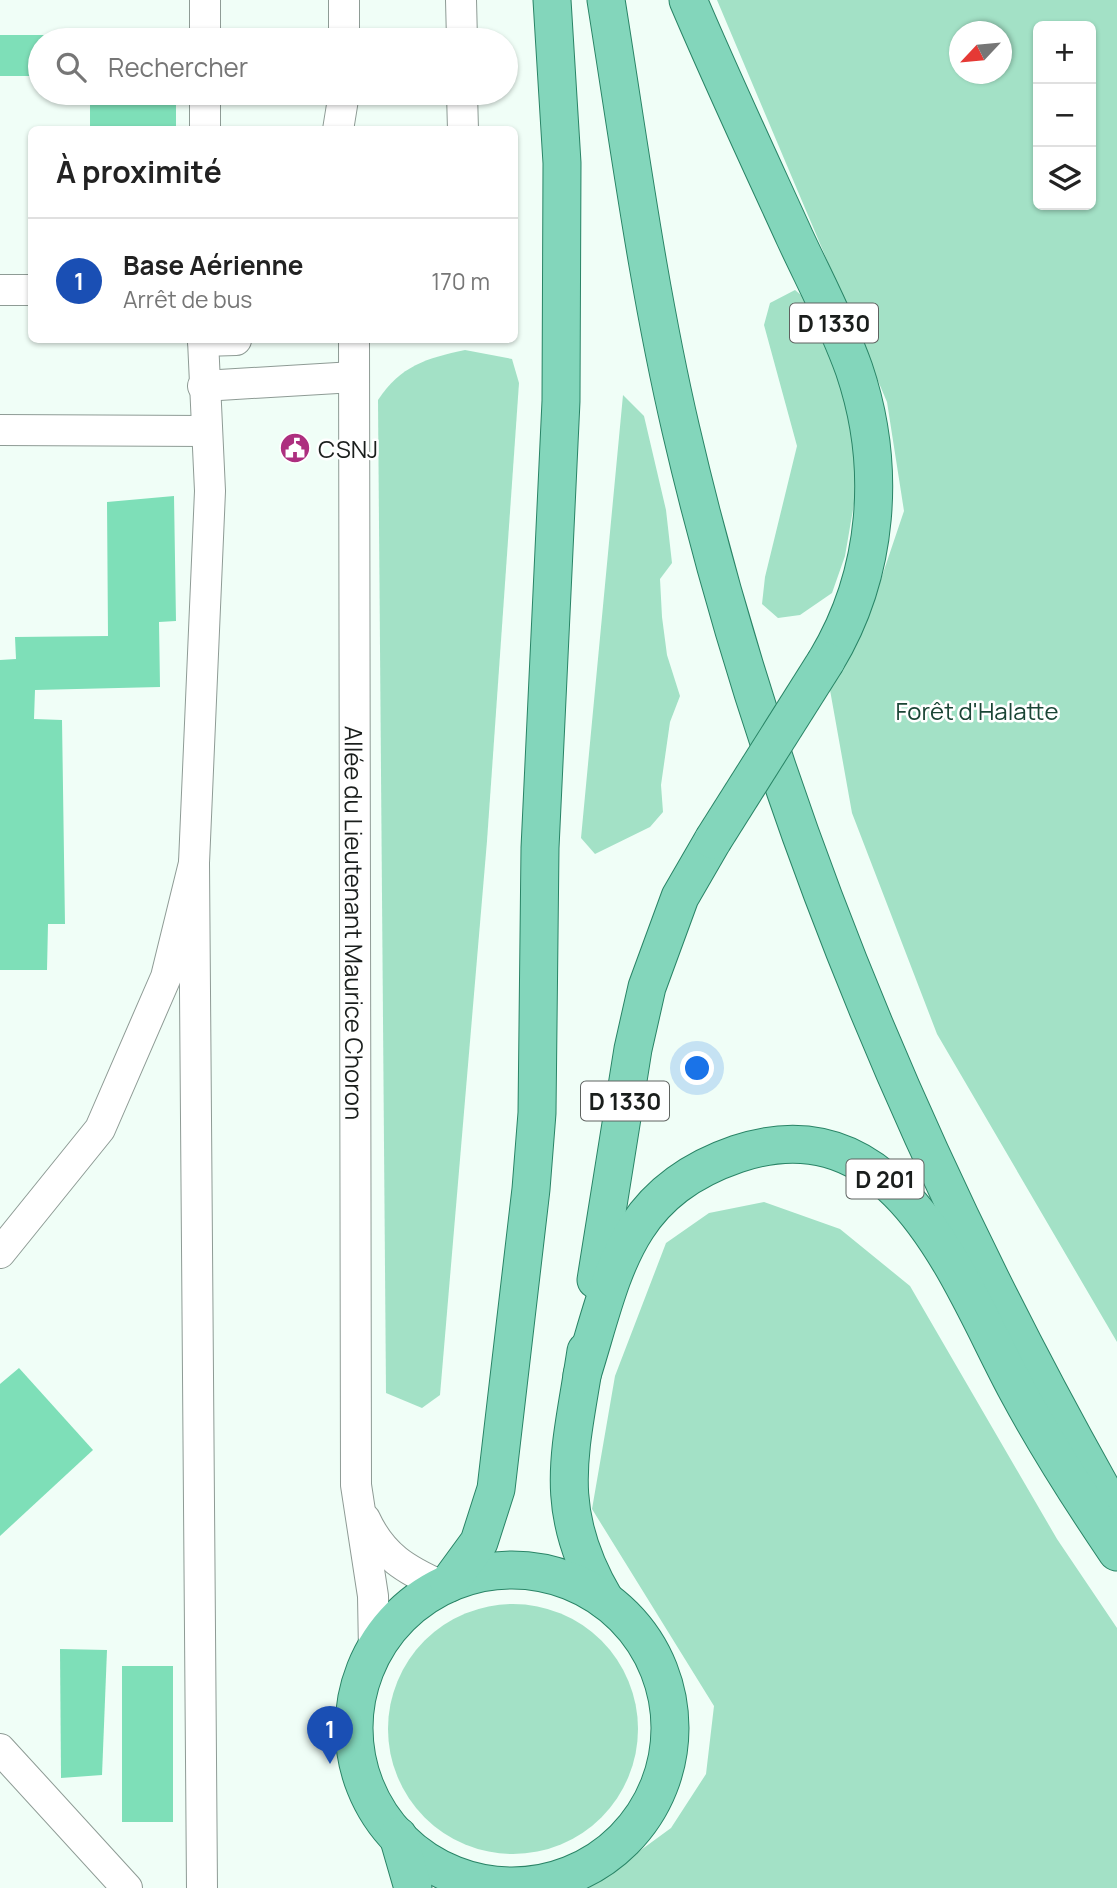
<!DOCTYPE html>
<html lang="fr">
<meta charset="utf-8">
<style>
:root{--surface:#fff;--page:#f2f2f2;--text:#222;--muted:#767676;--line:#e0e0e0;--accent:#7c3aed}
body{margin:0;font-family:Manrope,sans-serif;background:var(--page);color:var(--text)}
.controls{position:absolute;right:21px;top:21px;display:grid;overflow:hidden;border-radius:10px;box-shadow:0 2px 5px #0004}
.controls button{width:63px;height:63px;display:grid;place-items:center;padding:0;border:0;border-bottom:2px solid var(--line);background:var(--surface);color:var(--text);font:35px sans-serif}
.compass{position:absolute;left:949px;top:21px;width:63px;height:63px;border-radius:50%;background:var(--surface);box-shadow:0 2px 5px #0004;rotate:244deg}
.you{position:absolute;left:698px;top:1069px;width:24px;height:24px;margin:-18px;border:5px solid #fff;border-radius:50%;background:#1a73e8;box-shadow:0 0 0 10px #1a73e833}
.badge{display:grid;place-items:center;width:46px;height:46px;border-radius:50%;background:var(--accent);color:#fff;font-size:23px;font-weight:700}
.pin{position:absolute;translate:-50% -58px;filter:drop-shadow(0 2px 4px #0008)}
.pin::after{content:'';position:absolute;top:37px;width:24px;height:21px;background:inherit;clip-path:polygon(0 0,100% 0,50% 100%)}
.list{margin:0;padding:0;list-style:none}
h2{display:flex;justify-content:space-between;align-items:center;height:91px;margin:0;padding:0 28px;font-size:30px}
h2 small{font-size:23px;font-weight:400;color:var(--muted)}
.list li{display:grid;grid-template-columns:46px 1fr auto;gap:21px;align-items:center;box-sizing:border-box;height:126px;padding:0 28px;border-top:2px solid var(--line)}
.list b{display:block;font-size:26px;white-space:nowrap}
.list p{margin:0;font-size:23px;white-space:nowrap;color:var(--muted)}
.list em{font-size:23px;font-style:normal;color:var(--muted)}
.icon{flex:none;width:38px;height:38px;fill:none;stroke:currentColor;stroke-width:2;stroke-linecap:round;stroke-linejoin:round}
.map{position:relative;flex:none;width:1117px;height:1888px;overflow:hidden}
.search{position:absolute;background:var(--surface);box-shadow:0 2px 5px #0004;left:28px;top:28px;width:490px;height:77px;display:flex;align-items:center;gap:18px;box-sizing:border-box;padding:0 24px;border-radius:38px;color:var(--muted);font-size:26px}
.panel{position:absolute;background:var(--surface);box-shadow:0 2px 5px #0004;left:28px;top:126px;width:490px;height:217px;border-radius:10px}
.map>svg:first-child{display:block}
.green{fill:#a3e1c6;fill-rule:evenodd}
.building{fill:#7edfb8}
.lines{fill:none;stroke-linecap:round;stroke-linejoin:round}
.minor-casing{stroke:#8e9b95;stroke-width:32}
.major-casing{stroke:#298466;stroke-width:39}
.minor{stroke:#fff;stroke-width:30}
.major{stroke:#83d6bb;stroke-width:37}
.major-bridge-casing{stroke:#298466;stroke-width:39;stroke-linecap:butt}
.major-bridge{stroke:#83d6bb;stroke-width:37}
.labels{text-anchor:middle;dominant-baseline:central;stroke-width:5;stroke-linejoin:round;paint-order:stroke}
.shield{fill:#fff;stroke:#5f6260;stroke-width:2}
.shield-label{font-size:23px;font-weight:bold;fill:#1a1e1c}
.poi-label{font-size:24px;fill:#1a1e1c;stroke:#fff;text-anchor:start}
.park-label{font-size:24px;fill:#1a4535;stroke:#fff}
.street-label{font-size:24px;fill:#1a1e1c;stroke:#fff}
</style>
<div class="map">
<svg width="1117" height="1888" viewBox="0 0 1117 1888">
<rect width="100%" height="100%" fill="#f0fef7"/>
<!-- green -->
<g class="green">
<path d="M717,0H1117V1342L937,1034L852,813L830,690L878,588L904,511L887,402ZM1038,26H1091V205H1038ZM960,32H1002V74H960Z"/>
<path d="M795,290L814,306L849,411L861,463L845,556L832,593L800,615L778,618L762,604L765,577L797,446L764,325L770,303Z"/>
<path d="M465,350L512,359L519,383L487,841L440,1395L422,1408L386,1393L378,400C400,366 427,358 465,350Z"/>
<path d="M623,395L644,416L666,510L672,563L660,579L662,617L667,655L680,696L670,722L661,785L663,812L650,827L595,854L581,838Z"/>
<path d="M764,1202L840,1229L910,1286L1057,1539L1117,1628V1888H589L671,1828L706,1774L714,1706L592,1509L615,1376L666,1243L709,1213Z"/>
<circle cx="513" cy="1729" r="125"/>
</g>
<!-- building -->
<g class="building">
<path d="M0,35H58V40H40V76H0Z"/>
<path d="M90,93H176V130H148V127L90,130Z"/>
<path d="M174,496L176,621L159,622L160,687L35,690L34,719L62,720L65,924H48L47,970H0V660L16,659L15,637L108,636L107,502Z"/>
<path d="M19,1368L93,1450L0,1536V1384Z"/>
<path d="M60,1649L107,1650L102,1775L61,1778Z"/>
<rect x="122" y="1666" width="51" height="156"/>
</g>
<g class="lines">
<!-- minor casing -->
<g class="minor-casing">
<g id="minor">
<path d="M205,0V40"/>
<path d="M344,0V40"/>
<path d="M461,0L462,40"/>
<path d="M205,93V130"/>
<path d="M462,93L463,130"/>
<path d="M338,130L344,93"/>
<path d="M0,290H32"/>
<path id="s1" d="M354,340L356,1485L373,1596L374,1651"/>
<path d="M203,341L236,340"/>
<path d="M203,386L354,377"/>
<path d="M0,430L206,431"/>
<path d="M194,863L202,1888"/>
<path d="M0,1253L100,1129L166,977L194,863L210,491L203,340"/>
<path d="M365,1519C382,1556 406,1570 442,1586"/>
<path d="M0,1749L127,1888"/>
</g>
</g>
<!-- major casing -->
<g class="major-casing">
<g id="major">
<path d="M606,0C629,144 648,288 681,430C770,812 923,1176 1117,1516"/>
<path d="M688,0C722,80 759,159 795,238C815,281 838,324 854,369C887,466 879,573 826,661"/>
<path d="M596,1280L633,1049L647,987L680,897L713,840"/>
<path d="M586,1351C571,1451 550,1507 605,1600"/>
<path d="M582,1375C614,1273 623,1193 737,1154C898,1100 959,1282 1017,1390C1047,1446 1081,1499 1117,1552"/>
<circle cx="512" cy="1728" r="158"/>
<path d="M449,1583L479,1542L496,1489L531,1189L537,1113L540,848L561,401L562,163L552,0"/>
<path d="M398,1836L413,1888"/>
</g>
</g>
<!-- minor -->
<use href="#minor" class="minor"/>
<!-- major -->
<use href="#major" class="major"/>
<!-- major-bridge casing -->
<g class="major-bridge-casing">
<path id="major-bridge" d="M713,840L826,661"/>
</g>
<!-- major-bridge -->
<use href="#major-bridge" class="major-bridge"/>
</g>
<!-- icons -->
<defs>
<g id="civic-disc" transform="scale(1.575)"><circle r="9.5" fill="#ad2f7f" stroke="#fff"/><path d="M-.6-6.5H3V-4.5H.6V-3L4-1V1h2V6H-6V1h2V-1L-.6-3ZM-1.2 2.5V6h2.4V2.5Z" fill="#fff"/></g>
</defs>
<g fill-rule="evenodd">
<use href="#civic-disc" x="295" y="448"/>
</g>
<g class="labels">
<!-- shield labels -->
<g class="shield">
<rect x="790" y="303.5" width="88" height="39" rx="5"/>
<rect x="581" y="1081.5" width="88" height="39" rx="5"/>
<rect x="846.5" y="1159.5" width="77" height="39" rx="5"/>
</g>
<g class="shield-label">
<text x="834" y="323">D 1330</text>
<text x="625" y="1101">D 1330</text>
<text x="885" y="1179">D 201</text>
</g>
<!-- poi labels -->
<g class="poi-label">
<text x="318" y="448">CSNJ</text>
</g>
<!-- park labels -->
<g class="park-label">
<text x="977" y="710">Forêt d'Halatte</text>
</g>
<!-- street labels -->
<g class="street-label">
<text stroke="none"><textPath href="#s1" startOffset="583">Allée du Lieutenant Maurice Choron</textPath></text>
</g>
</g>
</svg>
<div class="controls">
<button>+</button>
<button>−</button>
<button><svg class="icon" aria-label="layers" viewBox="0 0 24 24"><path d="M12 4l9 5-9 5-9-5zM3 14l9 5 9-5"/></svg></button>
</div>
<svg class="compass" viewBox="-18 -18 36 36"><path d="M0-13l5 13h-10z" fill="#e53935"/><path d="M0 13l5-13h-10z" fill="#767676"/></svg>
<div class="you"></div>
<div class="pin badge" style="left:330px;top:1764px;background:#1a4fb4">1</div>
<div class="search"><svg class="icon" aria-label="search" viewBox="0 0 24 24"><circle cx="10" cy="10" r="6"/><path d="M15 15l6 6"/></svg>Rechercher</div>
<section class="panel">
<h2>À proximité<small></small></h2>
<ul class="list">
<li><span class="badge" style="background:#1a4fb4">1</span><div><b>Base Aérienne</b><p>Arrêt de bus</p></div><em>170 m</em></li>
</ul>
</section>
</div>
